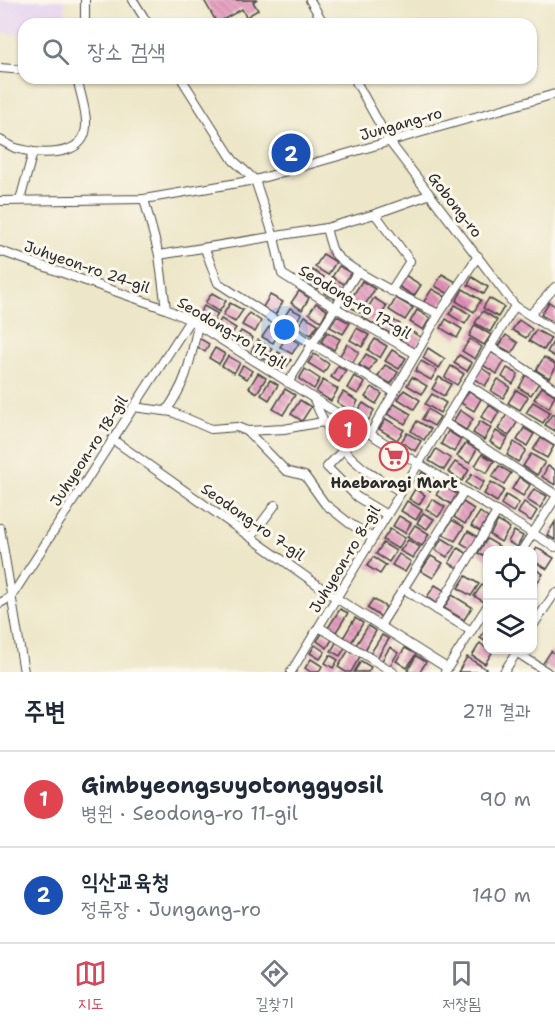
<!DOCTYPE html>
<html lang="ko">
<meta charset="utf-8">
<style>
:root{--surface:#fff;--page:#f6f6f7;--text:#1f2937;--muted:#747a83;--line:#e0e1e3;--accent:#d1495b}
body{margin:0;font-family:"Shantell Sans","Poor Story",sans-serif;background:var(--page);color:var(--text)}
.controls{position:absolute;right:18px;bottom:18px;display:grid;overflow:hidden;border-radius:12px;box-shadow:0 2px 4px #0004}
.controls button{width:54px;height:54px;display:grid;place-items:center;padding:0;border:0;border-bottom:2px solid var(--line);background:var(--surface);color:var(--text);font:30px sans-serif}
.you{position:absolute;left:285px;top:330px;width:21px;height:21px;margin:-15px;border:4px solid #fff;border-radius:50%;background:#1a73e8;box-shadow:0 0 0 9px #1a73e833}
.badge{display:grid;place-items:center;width:39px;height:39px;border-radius:50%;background:var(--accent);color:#fff;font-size:20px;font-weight:700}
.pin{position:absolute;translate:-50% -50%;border:3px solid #fff;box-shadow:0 2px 6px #0006}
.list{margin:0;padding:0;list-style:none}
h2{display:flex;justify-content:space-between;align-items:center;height:78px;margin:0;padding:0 24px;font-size:26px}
h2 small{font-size:20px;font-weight:400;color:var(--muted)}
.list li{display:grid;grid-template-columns:39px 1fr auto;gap:18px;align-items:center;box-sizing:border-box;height:96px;padding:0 24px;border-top:2px solid var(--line)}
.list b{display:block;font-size:22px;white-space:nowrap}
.list p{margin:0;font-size:20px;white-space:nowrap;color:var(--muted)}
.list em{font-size:20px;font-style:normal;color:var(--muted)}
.icon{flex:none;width:33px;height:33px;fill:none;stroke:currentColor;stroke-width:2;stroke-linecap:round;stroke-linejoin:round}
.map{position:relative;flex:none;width:555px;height:672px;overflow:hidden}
.search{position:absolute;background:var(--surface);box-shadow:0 2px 4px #0004;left:18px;right:18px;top:18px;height:66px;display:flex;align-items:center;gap:15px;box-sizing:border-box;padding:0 21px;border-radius:18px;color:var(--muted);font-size:22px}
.sheet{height:270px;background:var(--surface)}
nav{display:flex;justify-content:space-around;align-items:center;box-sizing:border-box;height:84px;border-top:2px solid var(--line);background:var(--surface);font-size:16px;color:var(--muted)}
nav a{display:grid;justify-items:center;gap:3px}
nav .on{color:var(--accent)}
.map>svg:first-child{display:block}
.built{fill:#e6d3f0}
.building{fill:url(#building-back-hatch)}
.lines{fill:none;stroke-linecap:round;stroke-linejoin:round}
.minor-casing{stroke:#484743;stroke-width:10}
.minor{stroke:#fff;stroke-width:8}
.labels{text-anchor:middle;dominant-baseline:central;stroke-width:6;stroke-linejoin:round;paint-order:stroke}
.street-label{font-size:15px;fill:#2b2b2b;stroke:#fbf7ec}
.poi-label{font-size:15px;font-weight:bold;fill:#2b2b2b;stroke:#fbf7ec}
</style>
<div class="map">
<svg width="555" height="672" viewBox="0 0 555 672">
<defs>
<pattern id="building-back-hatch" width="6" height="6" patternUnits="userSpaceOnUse" patternTransform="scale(1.5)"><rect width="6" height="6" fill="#e392ba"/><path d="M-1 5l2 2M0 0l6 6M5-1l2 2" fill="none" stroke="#b87797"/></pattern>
</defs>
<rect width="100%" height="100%" fill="#fbf7ec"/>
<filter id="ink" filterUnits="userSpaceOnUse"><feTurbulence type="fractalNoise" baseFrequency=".0167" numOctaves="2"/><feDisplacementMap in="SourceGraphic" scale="12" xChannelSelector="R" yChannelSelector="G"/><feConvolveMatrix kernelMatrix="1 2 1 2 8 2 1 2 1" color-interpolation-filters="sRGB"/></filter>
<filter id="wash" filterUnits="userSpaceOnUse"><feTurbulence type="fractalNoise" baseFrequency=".008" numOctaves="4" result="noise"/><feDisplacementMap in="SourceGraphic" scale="24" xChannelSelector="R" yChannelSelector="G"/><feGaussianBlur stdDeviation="1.35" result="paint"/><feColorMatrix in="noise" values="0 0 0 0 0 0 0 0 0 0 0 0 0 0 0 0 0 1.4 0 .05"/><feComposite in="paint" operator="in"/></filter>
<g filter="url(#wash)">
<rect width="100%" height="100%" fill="#ede6c8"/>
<!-- built -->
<path class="built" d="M0,0H64L67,24H24V35L0,33Z"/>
<g id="blocks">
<!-- building -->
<g class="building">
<path d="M204,0H256L253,2L258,10L246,17L242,9L217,23Z"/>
<path d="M323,254L336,262L328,275L315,267Z"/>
<path d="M339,266L351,273L344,284L332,277Z"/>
<path d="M312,270L324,277L317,289L305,281Z"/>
<path d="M442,274L456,282L449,294L435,286Z"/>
<path d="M405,275L421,285L414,296L398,286Z"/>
<path d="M472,277L488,287L484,294L468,285Z"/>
<path d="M362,281L375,289L360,313L347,305Z"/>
<path d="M331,282L343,288L336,300L324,293Z"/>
<path d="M432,289L446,297L437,311L423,303Z"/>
<path d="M463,289L481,300L474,312L456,301Z"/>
<path d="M299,291L309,298L302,310L291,303Z"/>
<path d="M212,293L226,301L219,312L205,303Z"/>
<path d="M270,295L283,302L275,315L263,307Z"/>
<path d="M374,298L387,306L375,325L362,317Z"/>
<path d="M396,298L413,308L405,320L389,310Z"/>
<path d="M489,298L504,307L498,317L483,308Z"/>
<path d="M549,302L555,306V323L541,315Z"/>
<path d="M230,303L243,310L235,322L223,315Z"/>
<path d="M316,303L327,310L321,321L309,313Z"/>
<path d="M455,305L471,315L465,324L449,314Z"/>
<path d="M204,306L218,314L211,326L197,317Z"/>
<path d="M290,308L301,314L294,326L283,319Z"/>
<path d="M417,310L430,318L423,330L410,322Z"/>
<path d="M483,311L497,320L490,332L475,323Z"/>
<path d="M249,313L261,321L255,332L242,325Z"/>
<path d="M305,316L318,324L311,335L298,327Z"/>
<path d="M337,316L350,323L343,334L330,327Z"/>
<path d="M386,316L400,324L393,335L379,327Z"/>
<path d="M221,319L236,328L229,338L215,330Z"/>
<path d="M446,319L462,329L457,338L441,328Z"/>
<path d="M519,320L532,329L526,338L512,330Z"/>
<path d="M475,325L491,335L484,345L469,336Z"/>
<path d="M269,327L279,333L273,343L262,337Z"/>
<path d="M357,328L369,335L362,347L350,340Z"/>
<path d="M406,328L422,338L415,349L399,339Z"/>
<path d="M536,330L551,338L544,350L529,341Z"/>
<path d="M241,331L253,338L248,347L236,339Z"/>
<path d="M327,332L340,339L334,350L321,342Z"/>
<path d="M506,335L518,343L512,353L499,346Z"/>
<path d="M287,336L299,343L292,354L280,347Z"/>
<path d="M199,338L209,344L205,352L195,345Z"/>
<path d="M375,339L387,346L380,358L368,350Z"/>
<path d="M470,339L482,347L475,359L462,351Z"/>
<path d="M258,340L272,349L265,360L251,351Z"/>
<path d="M553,342L555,343V357L547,352Z"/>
<path d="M347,344L359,352L352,364L339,357Z"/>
<path d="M215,348L225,354L219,364L209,358Z"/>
<path d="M428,348L445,359L439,368L423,358Z"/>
<path d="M392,350L406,358L399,369L385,361Z"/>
<path d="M489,351L505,360L497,374L481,364Z"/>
<path d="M278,352L291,360L284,370L272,362Z"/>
<path d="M314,354L329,364L324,373L308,363Z"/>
<path d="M366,354L376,360L369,371L359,365Z"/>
<path d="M459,355L472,363L467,371L454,363Z"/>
<path d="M228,356L240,363L234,373L222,366Z"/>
<path d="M544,357L555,364V369L549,378L536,370Z"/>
<path d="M421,361L437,370L431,380L415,371Z"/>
<path d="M243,365L252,371L247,379L238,374Z"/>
<path d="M385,365L398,372L391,384L378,376Z"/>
<path d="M338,366L346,371L339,382L331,377Z"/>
<path d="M451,366L464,374L457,385L445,377Z"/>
<path d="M480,367L492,375L485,386L473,378Z"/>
<path d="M507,368L518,374L513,384L502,377Z"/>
<path d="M305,369L320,379L314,389L299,379Z"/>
<path d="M258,373L266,378L257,393L249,388Z"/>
<path d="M526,375L539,383L531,395L519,388Z"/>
<path d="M354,376L365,383L358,394L347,388Z"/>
<path d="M412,377L427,386L422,394L407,385Z"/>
<path d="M439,377L451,384L444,396L432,389Z"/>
<path d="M498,379L510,387L503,398L491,391Z"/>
<path d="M270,380L278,385L269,400L261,395Z"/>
<path d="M323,380L338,389L331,401L316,392Z"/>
<path d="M372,387L382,394L376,404L365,397Z"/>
<path d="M542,387L555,395L549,408L534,399Z"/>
<path d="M285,389L295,395L283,415L273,409Z"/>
<path d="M404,390L420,400L414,409L398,399Z"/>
<path d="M516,390L528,397L520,410L508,403Z"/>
<path d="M469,391L481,399L474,411L461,403Z"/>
<path d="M343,392L358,401L352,412L337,402Z"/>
<path d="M432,394L446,403L440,413L425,404Z"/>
<path d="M300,400L311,407L302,421L291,414Z"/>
<path d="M533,402L550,412L543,423L526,413Z"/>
<path d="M363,403L374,410L368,421L356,414Z"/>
<path d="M394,404L411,414L405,424L387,414Z"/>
<path d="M489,405L499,412L492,424L481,417Z"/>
<path d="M428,409L440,417L434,426L422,419Z"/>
<path d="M460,410L473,419L466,430L453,422Z"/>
<path d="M507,414L518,421L509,436L498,429Z"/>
<path d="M552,414L555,416V431L545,425Z"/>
<path d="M386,419L404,430L397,440L379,429Z"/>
<path d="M417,421L431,429L424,440L411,431Z"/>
<path d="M480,421L491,428L484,440L473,433Z"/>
<path d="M524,428L534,434L527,446L517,440Z"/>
<path d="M448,431L461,439L454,452L441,444Z"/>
<path d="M496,431L508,438L501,449L490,442Z"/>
<path d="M407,433L421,441L415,451L401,442Z"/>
<path d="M541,438L554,446L547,458L533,450Z"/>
<path d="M514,442L526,450L518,462L507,455Z"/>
<path d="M466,443L477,449L469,463L457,456Z"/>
<path d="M436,449L451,459L444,470L429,461Z"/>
<path d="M482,454L494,461L487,473L475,466Z"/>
<path d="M531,454L545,462L537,475L523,466Z"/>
<path d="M455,462L469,470L462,481L448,472Z"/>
<path d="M499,466L511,473L504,484L492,477Z"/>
<path d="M548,466L555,470V485L542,477Z"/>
<path d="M422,472L436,481L430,491L416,482Z"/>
<path d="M472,474L484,482L478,491L466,483Z"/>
<path d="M519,477L530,485L523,496L512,489Z"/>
<path d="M491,482L504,490L497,502L484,494Z"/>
<path d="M442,485L457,494L451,504L436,495Z"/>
<path d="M415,489L425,495L419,505L409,499Z"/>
<path d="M534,489L547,496L540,508L527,500Z"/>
<path d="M506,495L519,503L513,512L501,504Z"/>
<path d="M432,499L445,507L438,517L426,509Z"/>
<path d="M407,501L422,510L416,520L401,511Z"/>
<path d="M463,502L474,509L465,524L454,517Z"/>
<path d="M524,502L537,511L531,521L518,513Z"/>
<path d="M480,512L488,518L480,531L471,526Z"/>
<path d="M423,513L434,519L427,529L417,523Z"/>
<path d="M399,516L411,523L405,533L393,526Z"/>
<path d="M452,520L464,527L455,541L443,534Z"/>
<path d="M498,521L510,528L501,542L490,535Z"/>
<path d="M555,522V540L547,535Z"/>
<path d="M415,525L429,534L422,546L407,537Z"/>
<path d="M390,529L405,538L398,549L383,540Z"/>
<path d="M468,531L478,537L471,549L461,543Z"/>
<path d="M514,531L523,536L517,547L508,542Z"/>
<path d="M442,538L455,546L447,557L435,550Z"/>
<path d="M487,539L499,546L496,550H488V559L478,553Z"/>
<path d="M408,540L420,547L413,558L400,551Z"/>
<path d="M383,543L396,551L389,562L376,554Z"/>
<path d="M458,548L468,554L459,569L449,563Z"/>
<path d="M537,548L554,558L547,569L532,560V555Z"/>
<path d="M399,554L411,562L405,572L392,565Z"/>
<path d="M431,556L443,563L433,578L421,571Z"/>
<path d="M373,557L386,565L380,574L367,566Z"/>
<path d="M532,567L543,574L536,585L532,583Z"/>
<path d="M466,576L479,584L471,596L458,588Z"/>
<path d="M435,585L445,591L437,604L427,597Z"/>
<path d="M482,585L488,589V596L484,602L474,596Z"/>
<path d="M452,595L472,607L464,620L444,608Z"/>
<path d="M373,599L386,607L381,617L367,608Z"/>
<path d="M340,609L348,613L336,632L328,628Z"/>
<path d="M355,618L363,623L351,643L343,638Z"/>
<path d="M368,626L376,631L365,650L356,645Z"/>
<path d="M488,626V643L480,638Z"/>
<path d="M323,632L333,638L327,648L317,641Z"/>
<path d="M382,635L389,639L377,658L370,654Z"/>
<path d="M337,641L346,646L340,656L331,651Z"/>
<path d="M480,643L488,650L493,651L485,664L472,656Z"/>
<path d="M315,645L325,652L320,659L310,653Z"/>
<path d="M390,647L398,653L389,667L381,662Z"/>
<path d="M350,648L361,655L351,672H346L338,667Z"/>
<path d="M405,648L416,654L407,668L396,661Z"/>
<path d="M551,651L555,654V668L553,672L542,665Z"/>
<path d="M330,655L338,660L333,668L325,663Z"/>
<path d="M416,656L426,662L420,672H407Z"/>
<path d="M467,657L486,669L484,672H458Z"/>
<path d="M311,659L322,666L319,672H311L305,668Z"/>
<path d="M361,661L371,667L368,672H354Z"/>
</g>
</g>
</g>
<g filter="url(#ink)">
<use href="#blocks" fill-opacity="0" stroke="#484743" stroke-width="1.5"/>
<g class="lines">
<!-- minor casing -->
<g class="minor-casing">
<g id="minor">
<path d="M133,0L148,24"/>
<path d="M310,0L324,24"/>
<path d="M85,24V0"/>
<path d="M0,68L24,70"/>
<path d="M181,78L233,160L255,180L274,237L282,274L336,308L416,354"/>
<path d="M354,78L389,141L515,306L555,331"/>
<path d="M0,140L15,148L33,152"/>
<path d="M144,199L159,255L166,309L190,320L370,434L555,547"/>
<path d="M20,200L33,152C53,154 85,153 86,126C87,111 80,93 77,78"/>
<path d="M0,201L144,199L255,180L555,94"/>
<path d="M375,214L410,261L391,291"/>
<path d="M326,228C328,235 330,244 333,251C343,269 418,304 439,314"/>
<path d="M205,249L218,283L312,344L394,392"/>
<path d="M0,251L166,309"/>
<path d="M159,255L326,228L375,214L428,195"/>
<path d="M530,315L555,287"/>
<path d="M490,346L555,389"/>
<path d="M288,383L358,271"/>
<path d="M467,384L555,441"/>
<path d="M314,399C325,429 345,457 373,475C382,481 392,486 401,492"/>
<path d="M133,407L172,412L211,429L237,427L247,431L284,429L323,422"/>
<path d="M166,411C188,381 190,360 198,325"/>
<path d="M444,422L555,494"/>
<path d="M247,431L286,471L305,476L325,504L349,523L373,538"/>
<path d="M370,434L439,314L478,256"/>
<path d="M112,439L336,598L447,668"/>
<path d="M343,450L327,467L357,497L387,515"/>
<path d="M0,528L24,672"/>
<path d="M251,537L275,505"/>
<path d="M522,550L555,499"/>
<path d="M404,589L471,631"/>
<path d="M0,603L11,597L190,320"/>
<path d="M437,610L497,512"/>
<path d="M380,626L464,492"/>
<path d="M319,627L393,672"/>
<path d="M532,627L555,593"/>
<path d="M516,652L547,672"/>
<path d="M291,672L515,306"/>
<path d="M445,672L488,605"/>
<path d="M504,672L518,650"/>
</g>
</g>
<!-- minor -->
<use href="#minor" class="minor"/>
</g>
</g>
<!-- icons -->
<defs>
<g id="supermarket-ring" transform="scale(1.5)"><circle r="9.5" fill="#fbf7ec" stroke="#d1495b" stroke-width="1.5"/><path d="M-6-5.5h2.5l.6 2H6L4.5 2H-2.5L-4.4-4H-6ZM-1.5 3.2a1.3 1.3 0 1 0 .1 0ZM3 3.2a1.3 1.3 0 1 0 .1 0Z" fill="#d1495b"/></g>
</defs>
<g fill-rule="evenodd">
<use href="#supermarket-ring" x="394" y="456"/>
</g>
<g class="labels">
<!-- street labels -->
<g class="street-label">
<text transform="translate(401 124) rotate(-16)">Jungang-ro</text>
<text transform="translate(455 205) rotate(52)">Gobong-ro</text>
<text transform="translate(87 267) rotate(19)">Juhyeon-ro 24-gil</text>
<text transform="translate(355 302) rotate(31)">Seodong-ro 17-gil</text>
<text transform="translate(232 333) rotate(31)">Seodong-ro 11-gil</text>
<text transform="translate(89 451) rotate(-57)">Juhyeon-ro 18-gil</text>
<text transform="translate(253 522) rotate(35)">Seodong-ro 7-gil</text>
<text transform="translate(345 559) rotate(-59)">Juhyeon-ro 8-gil</text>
</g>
<!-- poi labels -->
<g class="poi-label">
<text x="394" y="483">Haebaragi Mart</text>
</g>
</g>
</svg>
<div class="controls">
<button><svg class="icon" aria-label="locate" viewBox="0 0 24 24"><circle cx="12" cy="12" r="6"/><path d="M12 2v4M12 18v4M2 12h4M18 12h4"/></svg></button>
<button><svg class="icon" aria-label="layers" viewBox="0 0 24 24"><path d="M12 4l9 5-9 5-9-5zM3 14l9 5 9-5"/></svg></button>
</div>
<div class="you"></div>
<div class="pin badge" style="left:348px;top:429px;background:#e0444e">1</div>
<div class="pin badge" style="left:291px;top:153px;background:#1a4fb4">2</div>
<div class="search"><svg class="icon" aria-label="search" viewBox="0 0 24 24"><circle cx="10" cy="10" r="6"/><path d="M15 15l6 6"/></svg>장소 검색</div>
</div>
<section class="sheet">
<h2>주변<small>2개 결과</small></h2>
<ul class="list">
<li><span class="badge" style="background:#e0444e">1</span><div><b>Gimbyeongsuyotonggyosil</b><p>병원 · Seodong-ro 11-gil</p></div><em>90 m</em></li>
<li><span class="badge" style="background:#1a4fb4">2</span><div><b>익산교육청</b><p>정류장 · Jungang-ro</p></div><em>140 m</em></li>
</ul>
</section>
<nav>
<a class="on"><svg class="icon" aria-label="map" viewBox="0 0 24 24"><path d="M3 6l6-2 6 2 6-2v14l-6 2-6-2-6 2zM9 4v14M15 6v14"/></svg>지도</a>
<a><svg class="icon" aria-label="directions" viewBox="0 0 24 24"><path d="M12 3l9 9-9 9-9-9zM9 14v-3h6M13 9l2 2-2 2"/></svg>길찾기</a>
<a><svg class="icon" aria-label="saved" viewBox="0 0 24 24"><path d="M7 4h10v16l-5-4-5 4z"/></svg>저장됨</a>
</nav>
